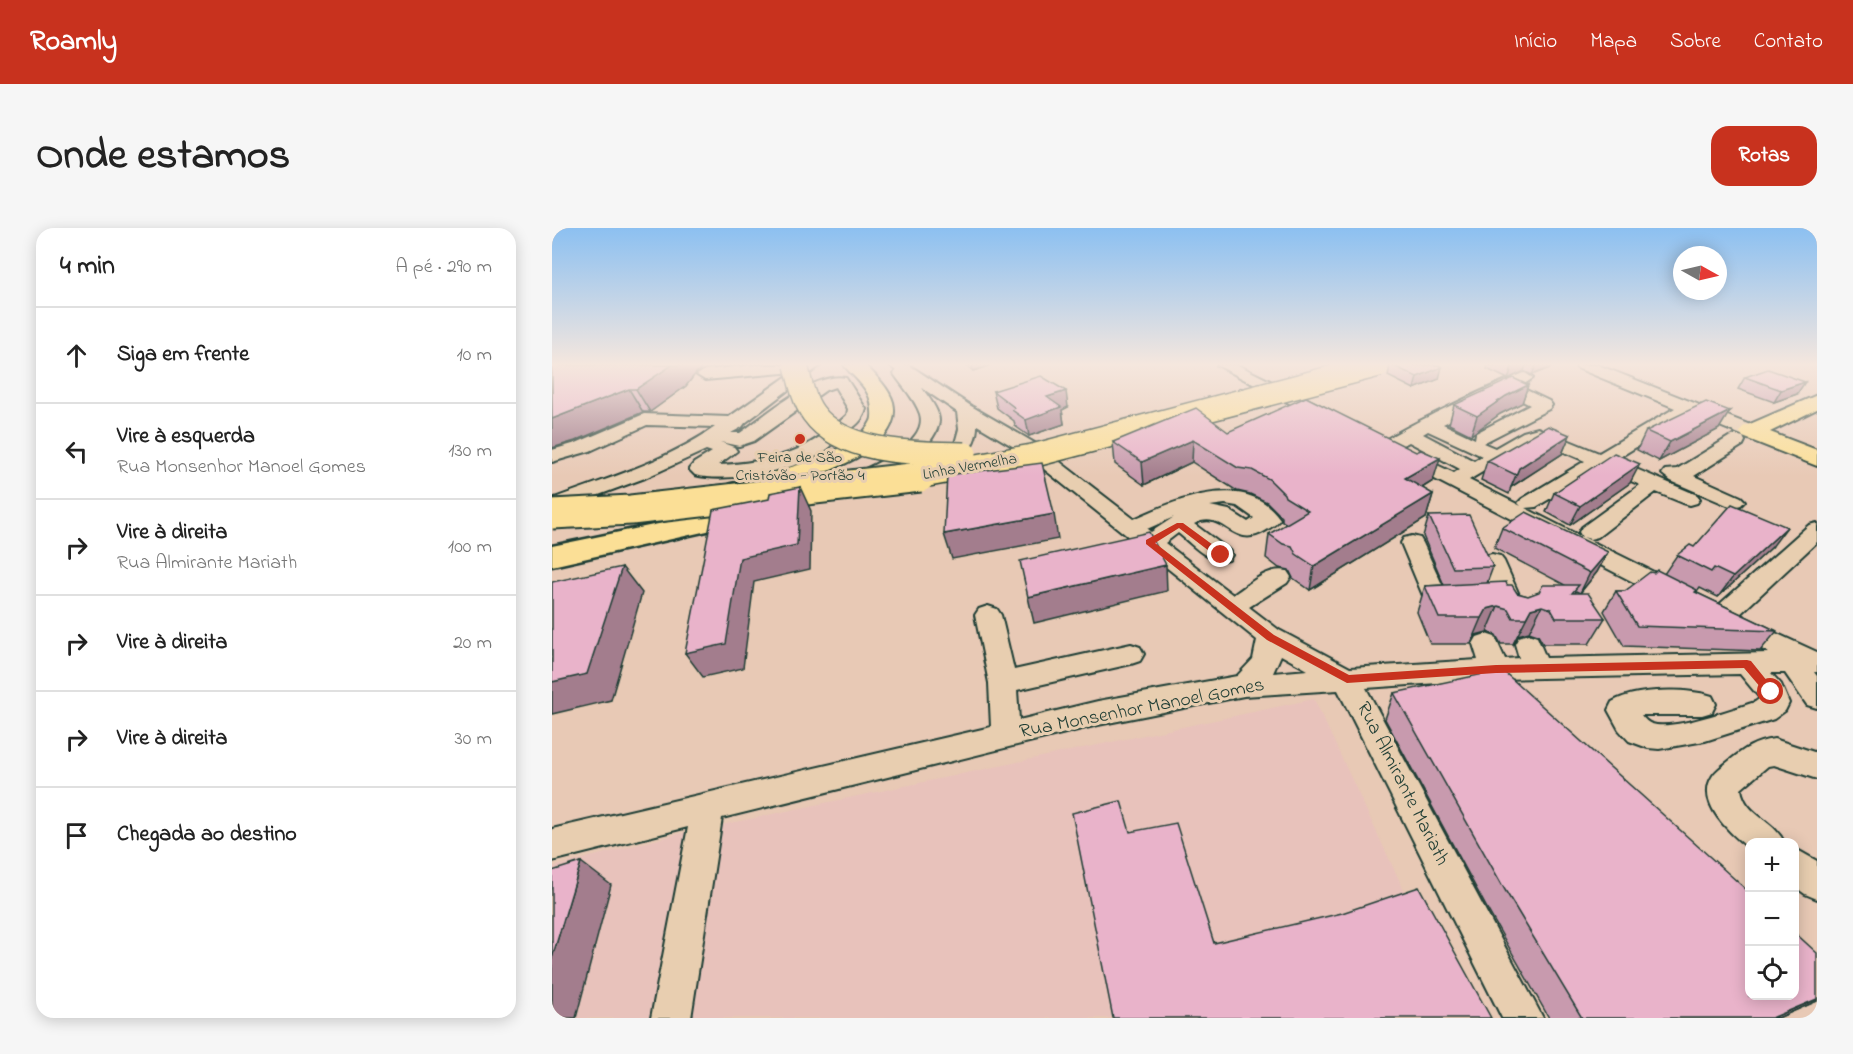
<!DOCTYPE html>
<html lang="pt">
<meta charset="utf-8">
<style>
:root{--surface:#fff;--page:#f6f6f6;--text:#222;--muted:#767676;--line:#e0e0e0;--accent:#c8321e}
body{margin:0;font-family:"Indie Flower",sans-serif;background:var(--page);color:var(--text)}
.controls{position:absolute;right:18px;bottom:18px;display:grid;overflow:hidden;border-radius:12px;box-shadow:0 3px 15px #0003}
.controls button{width:54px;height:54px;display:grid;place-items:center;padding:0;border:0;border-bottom:2px solid var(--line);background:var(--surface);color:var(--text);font:30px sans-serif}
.compass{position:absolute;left:1121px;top:18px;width:54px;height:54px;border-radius:50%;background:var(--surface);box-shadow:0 3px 15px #0003;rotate:98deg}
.stop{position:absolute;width:18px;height:18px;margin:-14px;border:4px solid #c8321e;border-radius:50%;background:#fff}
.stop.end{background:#c8321e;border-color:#fff;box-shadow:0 2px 6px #0008}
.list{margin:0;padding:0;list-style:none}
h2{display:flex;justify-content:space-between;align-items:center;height:78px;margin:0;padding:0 24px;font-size:26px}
h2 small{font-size:20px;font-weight:400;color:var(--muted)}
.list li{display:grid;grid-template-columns:39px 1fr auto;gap:18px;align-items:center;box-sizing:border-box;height:96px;padding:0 24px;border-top:2px solid var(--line)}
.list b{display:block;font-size:22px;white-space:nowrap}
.list p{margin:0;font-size:20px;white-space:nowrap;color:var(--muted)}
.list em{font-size:20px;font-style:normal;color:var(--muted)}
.icon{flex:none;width:33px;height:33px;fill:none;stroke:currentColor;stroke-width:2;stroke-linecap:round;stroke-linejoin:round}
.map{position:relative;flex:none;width:1265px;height:790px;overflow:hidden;border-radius:18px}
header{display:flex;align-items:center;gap:36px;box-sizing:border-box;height:84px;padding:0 30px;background:var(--accent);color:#fff}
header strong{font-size:28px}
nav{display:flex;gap:33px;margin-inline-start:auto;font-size:21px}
.intro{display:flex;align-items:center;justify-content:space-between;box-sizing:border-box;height:144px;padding:0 36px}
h1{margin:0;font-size:42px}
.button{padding:15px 27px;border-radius:18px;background:var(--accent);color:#fff;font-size:21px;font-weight:700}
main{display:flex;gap:36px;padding:0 36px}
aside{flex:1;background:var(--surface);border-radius:18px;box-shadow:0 3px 15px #0003}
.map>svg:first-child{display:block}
.built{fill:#e8c2bb}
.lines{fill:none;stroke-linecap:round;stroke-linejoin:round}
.minor-casing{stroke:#1f3d34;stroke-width:4}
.major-casing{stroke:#1f3d34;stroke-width:4}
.highway-casing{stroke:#1f3d34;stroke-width:5}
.minor{fill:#e8ceb0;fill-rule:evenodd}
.major{fill:#fbdf96;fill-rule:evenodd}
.highway{fill:#fbdf96;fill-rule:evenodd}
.highway-bridge-far1-casing{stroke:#1f3d34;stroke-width:26;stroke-linecap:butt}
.highway-bridge-casing{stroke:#1f3d34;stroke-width:33;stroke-linecap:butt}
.highway-bridge-far1{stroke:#fbdf96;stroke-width:23}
.highway-bridge{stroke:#fbdf96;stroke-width:29}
.wall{fill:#c89aae;stroke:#1f3d34;stroke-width:1.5}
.shaded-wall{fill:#a37d8d;stroke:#1f3d34;stroke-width:1.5}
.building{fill:#e9b3ca;stroke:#1f3d34;stroke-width:1.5}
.route{fill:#c8321e}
.poi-dot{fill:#c8321e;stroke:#e8ceb0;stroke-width:2}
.labels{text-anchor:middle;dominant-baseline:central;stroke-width:6;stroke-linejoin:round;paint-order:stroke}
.far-poi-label{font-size:16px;fill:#1f3d34;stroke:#e8ceb0}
.far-street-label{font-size:16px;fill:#1f3d34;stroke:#e8ceb0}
.street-label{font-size:20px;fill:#1f3d34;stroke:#e8ceb0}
</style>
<header>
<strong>Roamly</strong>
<nav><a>Início</a><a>Mapa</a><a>Sobre</a><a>Contato</a></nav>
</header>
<div class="intro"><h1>Onde estamos</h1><a class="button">Rotas</a></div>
<main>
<aside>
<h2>4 min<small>A pé · 290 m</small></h2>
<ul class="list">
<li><svg class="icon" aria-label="ahead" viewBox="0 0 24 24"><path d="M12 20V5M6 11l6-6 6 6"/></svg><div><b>Siga em frente</b></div><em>10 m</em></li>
<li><svg class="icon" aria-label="left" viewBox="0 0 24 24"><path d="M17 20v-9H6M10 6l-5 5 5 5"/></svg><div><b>Vire à esquerda</b><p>Rua Monsenhor Manoel Gomes</p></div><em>130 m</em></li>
<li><svg class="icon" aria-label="right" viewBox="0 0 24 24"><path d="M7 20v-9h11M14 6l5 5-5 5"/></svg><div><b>Vire à direita</b><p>Rua Almirante Mariath</p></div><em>100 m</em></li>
<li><svg class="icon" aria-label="right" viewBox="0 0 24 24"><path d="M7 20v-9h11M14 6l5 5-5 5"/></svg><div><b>Vire à direita</b></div><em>20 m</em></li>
<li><svg class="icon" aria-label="right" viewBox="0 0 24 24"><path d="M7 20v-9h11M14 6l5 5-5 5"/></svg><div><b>Vire à direita</b></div><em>30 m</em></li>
<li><svg class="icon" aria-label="arrive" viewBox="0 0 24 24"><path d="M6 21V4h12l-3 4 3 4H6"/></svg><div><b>Chegada ao destino</b></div></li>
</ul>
</aside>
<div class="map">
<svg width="1265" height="790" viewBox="0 0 1265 790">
<rect width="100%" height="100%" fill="#e8c9b5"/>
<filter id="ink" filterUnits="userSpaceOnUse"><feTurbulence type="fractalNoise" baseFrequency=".0167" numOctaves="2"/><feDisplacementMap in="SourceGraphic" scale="12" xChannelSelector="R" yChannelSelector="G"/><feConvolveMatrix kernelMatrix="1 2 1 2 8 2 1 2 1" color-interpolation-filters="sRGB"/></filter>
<g filter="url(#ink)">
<!-- built -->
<path class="built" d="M762,471L912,790H0V639L122,607Z"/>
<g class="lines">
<!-- minor casing -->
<g class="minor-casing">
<g id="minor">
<path d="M203,137H269L193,195L190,199L179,205H188C214,187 263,143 294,150L314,181C311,193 303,198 294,205C284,213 276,222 265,228C237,243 174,255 143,247L137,241L142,235L160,224L154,222L93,250L0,284V271C54,251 115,233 163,199L95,197L38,223L0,234V222L24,215L92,186L177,189L241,144L153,152L145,147L153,142ZM283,159L296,181L295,187C255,225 220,234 166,237L185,223L182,219L168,214L187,218L202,213L274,162Z"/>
<path d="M338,137H357L419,178L486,217L582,291C624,272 694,242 728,291C724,297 719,299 713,303C680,323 673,280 642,296L677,322L680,327L677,332C658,337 641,317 626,305L613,315L681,367C696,357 716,338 735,343L739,349L735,355L697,379L727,402L798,440L926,432L921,416L925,409L934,406L943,409L953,431L967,430L963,416L967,409L976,406L985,409L994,430L1217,425L1176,403L1172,397L1160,395L1156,389L1160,383L1257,297L1265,295V314L1186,388L1265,424V444H1262L1265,448V480L1255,477L1233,445H1219L1229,456L1237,475L1233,483L1222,491L1153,513L1107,521L1096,520L1077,513L1067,502L1056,482L1060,474C1083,460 1135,460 1160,468L1164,476L1160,484L1150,487H1089C1092,491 1096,495 1100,496C1120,503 1181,481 1203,474L1207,471V469L1188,446L943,451L814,460L991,790H950L786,462L692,468L546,497L170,590L139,790H99L136,599L0,633V601L439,499L437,455L423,387L427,381L436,378L445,381L449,387L462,442L579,416L588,419L592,426L588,433L579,436L465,462L467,492L546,473L685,448L701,431L705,412L472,225L425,197C426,217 404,248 381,242L378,238L403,215L407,201L405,184L370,160C376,169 387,181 387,193C385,221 324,263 298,256L295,252L298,248C318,239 377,215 368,186C363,171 350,158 342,146L344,143ZM673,276L685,278L702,290L696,294L677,282L658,278ZM622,289L599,304L595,301ZM729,427L756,442L721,445Z"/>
<path d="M665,137H686L781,184L784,188L781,192H769Z"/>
<path d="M1023,137H1046L1206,200L1208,204L1206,208H1192L1138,186L1063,232L1145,267L1148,271L1145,275L1138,277L1131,275L1104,264L1046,309L1038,311L1031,309L1132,359L1135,365L1132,371L1123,373L1114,371L846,232L843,228L846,224L853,222L902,245L908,241L857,214L842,222H828L826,218C833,207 955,150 973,145L981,150L968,159L997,173L1000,177L997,181L931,215L943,220L971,204L986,200L1047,225L1123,180L1025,140ZM955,165L978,177L924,205L923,211L891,196ZM876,203L930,228L922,233L871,206ZM984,212L1033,233L970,271L966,275L969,278L917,252ZM1049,240L1088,257L1030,299L1027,304L1030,309L973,280L984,279Z"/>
<path d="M1184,207L1191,209L1193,213L1191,217L1142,248L1189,269L1193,273L1189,277L1182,279L1175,277L1119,253L1110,246L1113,242L1125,241L1177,209Z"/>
<path d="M860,308L868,310L871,315L893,363L912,365L915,371L912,377L887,380L874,375L849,315L852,310Z"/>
<path d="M940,326L948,328L952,333L968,369L965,375L956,377L947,375L928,333L932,328Z"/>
<path d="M1222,511L1265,525V551L1222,537L1216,538L1189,561C1193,587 1222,592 1232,614H1198V621C1179,606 1144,575 1160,549C1164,542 1171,538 1177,533C1192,521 1202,514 1222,511Z"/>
<path d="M1242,620L1265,633V671L1253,666L1242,658Z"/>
</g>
</g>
<!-- major casing -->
<g class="major-casing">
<g id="major">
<path d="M292,137H313C323,147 337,160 341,174C355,233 226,259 186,269L177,266L173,261L177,256C211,247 304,227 319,193C321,189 320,180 319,175C317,160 301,149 292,137Z"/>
<path d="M1265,167V181L1218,204L1265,222V238L1191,209L1188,204L1191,199Z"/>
</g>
</g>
<!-- highway casing -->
<g class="highway-casing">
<path id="highway" d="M203,276L213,278L217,284L213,290L0,338V318Z"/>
</g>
<!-- minor -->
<use href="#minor" class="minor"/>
<!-- major -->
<use href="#major" class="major"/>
<!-- highway -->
<use href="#highway" class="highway"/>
<!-- highway-bridge-far1 casing -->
<g class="highway-bridge-far1-casing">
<g id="highway-bridge-far1">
<path d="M244,137C248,153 251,171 261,185C291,227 367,225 413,226"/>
<path d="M360,250L480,228L827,137"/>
</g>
</g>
<!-- highway-bridge casing -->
<g class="highway-bridge-casing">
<path id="highway-bridge" d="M0,286L79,282L368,249"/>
</g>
<!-- highway-bridge-far1 -->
<use href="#highway-bridge-far1" class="highway-bridge-far1"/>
<!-- highway-bridge -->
<use href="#highway-bridge" class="highway-bridge"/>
</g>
<!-- wall -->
<g class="wall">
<path d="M0,137L144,145L134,158L98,184H91L23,213L0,220Z"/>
<path d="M414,137H439L421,143Z"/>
<path d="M838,137H886L887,151L862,161L836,148Z"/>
<path d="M936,137H1005L980,147L972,143L956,151L935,141Z"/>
<path d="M1193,149L1245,166L1222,174L1186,161Z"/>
<path d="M976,157L970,175L948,186L919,207L897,196L902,177Z"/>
<path d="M441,163L516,179L510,182L512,196L477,208L463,198L462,193L445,180Z"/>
<path d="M1167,201L1107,233L1085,222L1094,203Z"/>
<path d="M676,204L881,253L870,260L881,266L874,290L758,362L741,350L737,342L727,340L714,330L717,306L735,296L730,293V289L715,274L698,266L685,263L640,234L592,257L563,236L561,214Z"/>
<path d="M1018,207L1010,226L959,259L957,266L929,252L935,233Z"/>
<path d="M1078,255L1018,297L994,284L1002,265Z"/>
<path d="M877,288L941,339L935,355L955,357L965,365L976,368L1013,357L942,320L950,300L1056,324L1045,344L1028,365L1024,363L1023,365L1053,390L1037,416H991L986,407L977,404L966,407L961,416H949L944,407L935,404L924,407L919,416H878L865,384L873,358L892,357L871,308Z"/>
<path d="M1142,319H1220L1166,369L1148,360L1145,364L1144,363L1143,364L1225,403L1208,423L1072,418L1052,383L1064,363H1073L1102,345L1112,346L1125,327Z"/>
<path d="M842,465L1265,773L1226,790H997L937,684L833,491Z"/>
</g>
<!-- shaded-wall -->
<g class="shaded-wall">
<path d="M120,137H153L144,145L134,158L98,184L84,161Z"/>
<path d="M420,137H439L421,143Z"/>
<path d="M963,137H974L972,143L956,151L960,139Z"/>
<path d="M984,137H1005L980,147Z"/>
<path d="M890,139L887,151L862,161L865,149Z"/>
<path d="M1253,154L1245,166L1222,174L1229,162Z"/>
<path d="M976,157L970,175L948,186L919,207L925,188L954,168Z"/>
<path d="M77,161L91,184L23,213L0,220V191Z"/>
<path d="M514,163L516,179L510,182L512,196L477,208L474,192L495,169Z"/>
<path d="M1178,183L1167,201L1107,233L1118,214Z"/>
<path d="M1018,207L1010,226L959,259L967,240Z"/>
<path d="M641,212L640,234L592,257L590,234Z"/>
<path d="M888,230L881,253L847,274L853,250Z"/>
<path d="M1088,236L1078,255L1018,297L1028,278Z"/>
<path d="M248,259L259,283L258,341L202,354L191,440L151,449L133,425L188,330Z"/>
<path d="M881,266L874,290L758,362L762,338Z"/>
<path d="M502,286L506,311L400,331L392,306Z"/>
<path d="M1235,299L1220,319L1166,369L1181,349Z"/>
<path d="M1056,324L1045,344L1028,365L1038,345Z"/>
<path d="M614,337L615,363L482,395L476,369Z"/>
<path d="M70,339L90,365L59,472L0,486V454Z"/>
<path d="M946,378L935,404L924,407L919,416L930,390L935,381Z"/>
<path d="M990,378L977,404L966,407L961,416L979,381Z"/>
<path d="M29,634L59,657L24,790H0V730Z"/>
<path d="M1265,771V773L1226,790H1220Z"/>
</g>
<!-- building -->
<g class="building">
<path d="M0,137H120L84,161H77L0,191Z"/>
<path d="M840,137H886L890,139L865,149Z"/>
<path d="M1216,141L1253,154L1229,162L1193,149Z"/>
<path d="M489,148L514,163L495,169L509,179L474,192L460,182L463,180L441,163Z"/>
<path d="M961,150L976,157L954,168L925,188L902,177Z"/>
<path d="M754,169L864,224L869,222L888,230L853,250L881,266L762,338L744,326L740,318L731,316L717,306L756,283L733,269L732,266L717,251L700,242L686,240L641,212L590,234L561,214L644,180L676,204Z"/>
<path d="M1154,174L1178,183L1118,214L1094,203Z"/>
<path d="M996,198L1018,207L967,240L964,247L935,233Z"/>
<path d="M1062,225L1088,236L1028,278L1002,265Z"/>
<path d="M490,235L502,286L392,306L395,247Z"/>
<path d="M248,259L245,317L188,330L174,416L133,425L161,282L217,271L218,265Z"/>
<path d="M1180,276L1235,299L1181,349L1162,340L1159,344L1125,327L1138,317L1142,319Z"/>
<path d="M974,284L1056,324L1038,345L950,300Z"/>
<path d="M917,287L941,339L901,340L877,288Z"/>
<path d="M597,304L614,337L476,369L468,333Z"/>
<path d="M70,339L35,446L0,454V354Z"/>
<path d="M1105,342L1145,362L1143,364L1225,403L1085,398L1064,363H1073L1098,344L1102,345Z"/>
<path d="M954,354L955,357H960L965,365L976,368L987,364L991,357H1027L1020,365H1036L1053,390H1004L999,381L990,378L979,381L974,390H961L956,381L946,378L935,381L930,390H887L873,358Z"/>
<path d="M950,442L1197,664V768H1242V704L1265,725V771L1220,790H1030L953,662L842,465Z"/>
<path d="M569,573L578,604L624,595L662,715L790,685L867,659L939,790H561L520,585Z"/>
<path d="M29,634L0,730V643Z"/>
</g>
</g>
<!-- sky -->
<linearGradient id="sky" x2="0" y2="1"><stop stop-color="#8cc0f1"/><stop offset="0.55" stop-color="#f5e7de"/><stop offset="1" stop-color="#f5e7de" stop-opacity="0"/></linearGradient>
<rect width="1265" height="248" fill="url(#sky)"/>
<!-- route -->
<path class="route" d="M625,295H631L672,325V329H665L627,300L603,315L722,407L797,447L944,437L1195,432L1199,433L1224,464L1219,468L1215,467L1192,440L944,445L795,455L715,412L594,316V312Z"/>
<!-- markers -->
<circle class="poi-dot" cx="248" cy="211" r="6"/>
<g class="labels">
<!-- far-poi labels -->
<g class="far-poi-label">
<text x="248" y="230">Feira de São<tspan x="248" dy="18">Cristóvão - Portão 4</tspan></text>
</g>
<!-- far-street labels -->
<g class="far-street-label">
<text transform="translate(418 239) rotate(-10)">Linha Vermelha</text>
</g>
<!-- street labels -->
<g class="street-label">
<text transform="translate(590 481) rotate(-11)">Rua Monsenhor Manoel Gomes</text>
<text transform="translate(850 556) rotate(63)">Rua Almirante Mariath</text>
</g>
</g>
</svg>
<div class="controls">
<button>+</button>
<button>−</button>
<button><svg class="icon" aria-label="locate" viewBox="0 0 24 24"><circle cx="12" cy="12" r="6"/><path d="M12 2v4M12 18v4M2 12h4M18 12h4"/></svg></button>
</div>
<svg class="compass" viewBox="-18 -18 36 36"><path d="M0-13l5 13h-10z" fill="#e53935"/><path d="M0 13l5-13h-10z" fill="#767676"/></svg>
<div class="stop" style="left:1219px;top:464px"></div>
<div class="stop end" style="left:669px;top:327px"></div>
</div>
</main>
